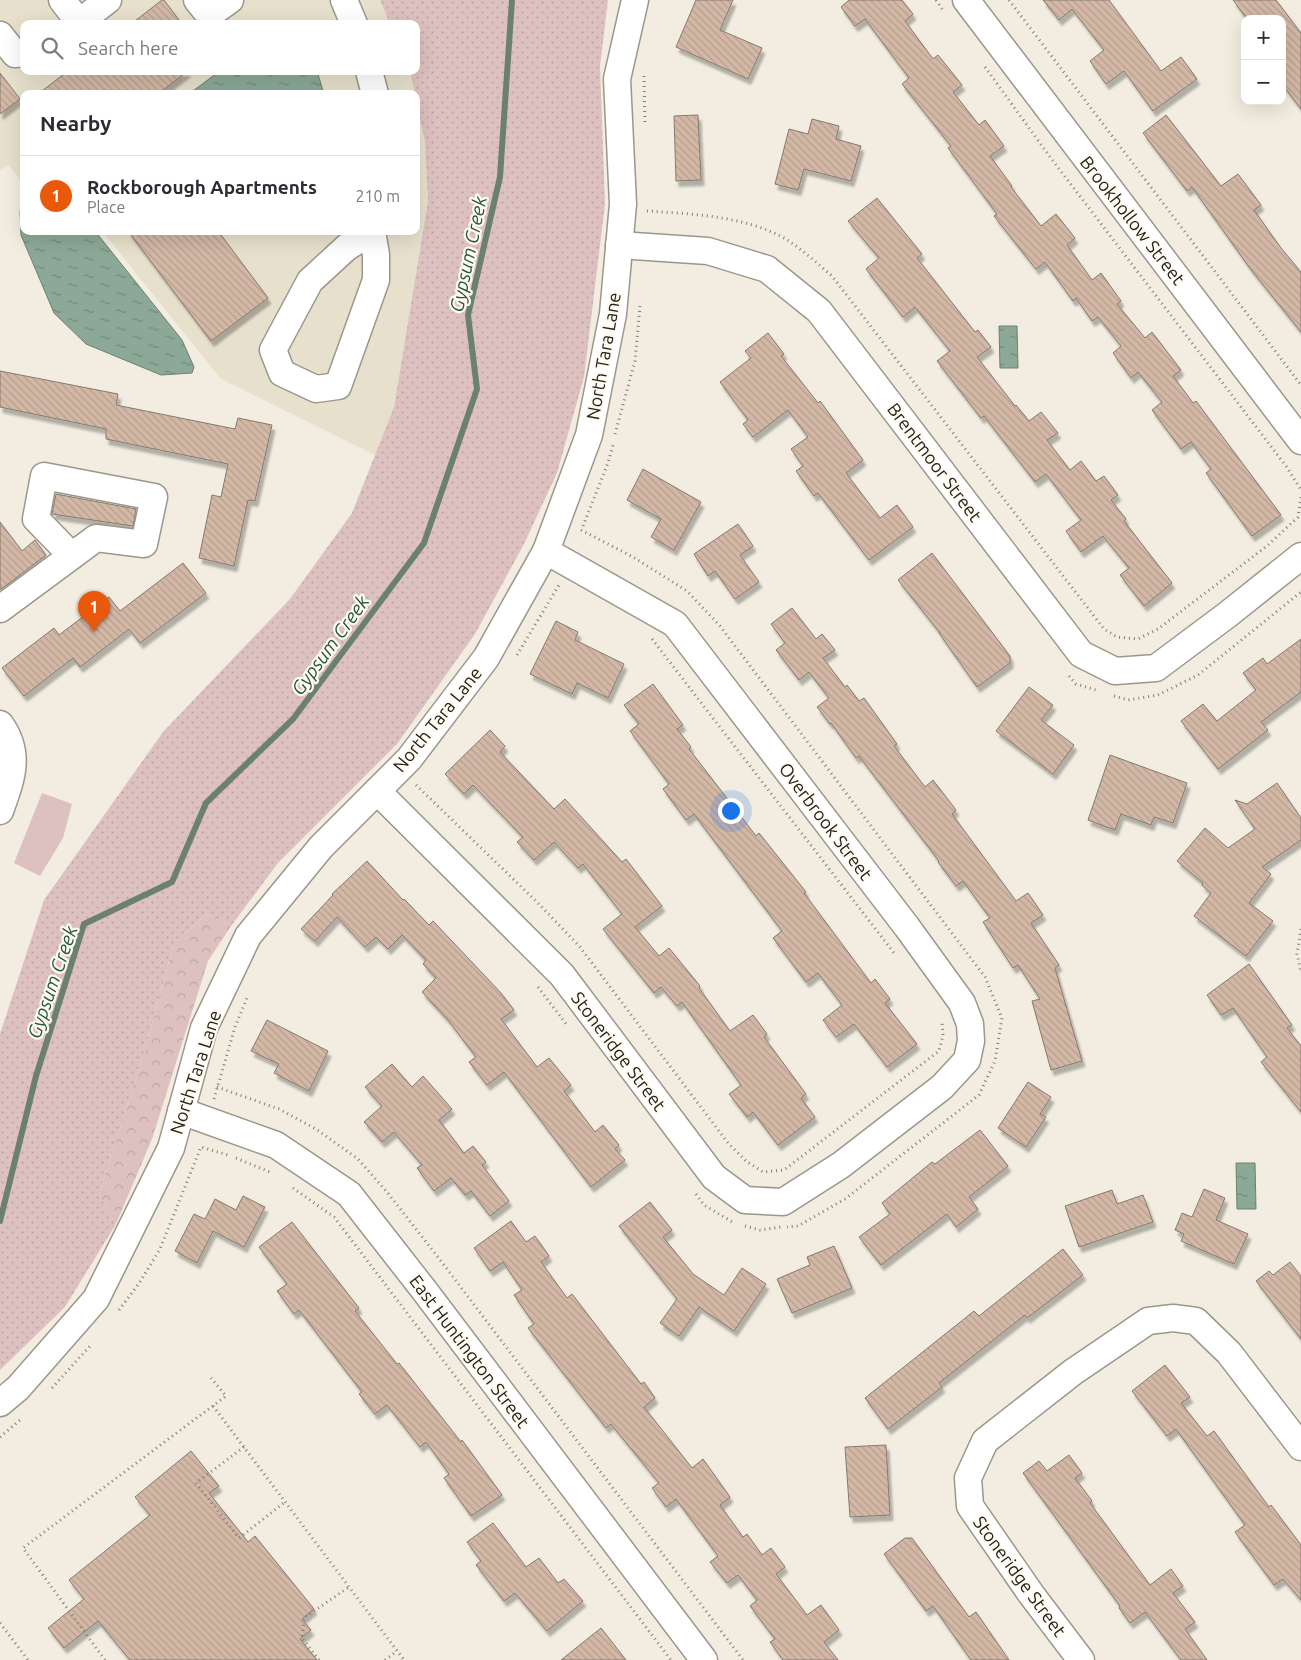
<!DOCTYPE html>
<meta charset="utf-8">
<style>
:root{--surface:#fff;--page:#f2f2f3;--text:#2b2b33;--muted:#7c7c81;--line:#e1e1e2;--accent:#ea580c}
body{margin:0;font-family:Ubuntu,sans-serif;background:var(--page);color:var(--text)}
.controls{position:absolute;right:15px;top:15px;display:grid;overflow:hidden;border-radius:10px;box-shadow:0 5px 20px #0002}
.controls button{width:45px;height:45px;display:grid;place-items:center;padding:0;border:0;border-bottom:1px solid var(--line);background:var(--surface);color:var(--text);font:25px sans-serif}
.you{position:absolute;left:730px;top:810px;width:18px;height:18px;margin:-12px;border:4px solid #fff;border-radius:50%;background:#1a73e8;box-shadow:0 0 0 8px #1a73e833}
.badge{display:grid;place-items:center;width:32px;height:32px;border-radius:50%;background:var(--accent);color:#fff;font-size:16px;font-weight:700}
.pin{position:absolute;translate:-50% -41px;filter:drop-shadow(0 1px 2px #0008)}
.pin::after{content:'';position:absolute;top:26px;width:18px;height:15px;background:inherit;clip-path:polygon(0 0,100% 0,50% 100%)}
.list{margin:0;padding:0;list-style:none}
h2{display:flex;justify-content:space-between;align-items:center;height:65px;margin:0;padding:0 20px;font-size:21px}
h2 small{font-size:16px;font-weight:400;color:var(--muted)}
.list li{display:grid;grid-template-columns:32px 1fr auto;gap:15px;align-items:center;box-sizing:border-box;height:80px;padding:0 20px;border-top:1px solid var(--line)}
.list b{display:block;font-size:19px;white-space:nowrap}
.list p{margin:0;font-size:16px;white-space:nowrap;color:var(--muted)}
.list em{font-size:16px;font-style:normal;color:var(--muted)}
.icon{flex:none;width:28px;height:28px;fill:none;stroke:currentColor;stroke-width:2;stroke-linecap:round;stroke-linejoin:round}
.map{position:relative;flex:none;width:1301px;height:1660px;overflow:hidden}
.search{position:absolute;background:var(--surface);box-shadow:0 5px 20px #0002;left:20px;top:20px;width:400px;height:55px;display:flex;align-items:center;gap:12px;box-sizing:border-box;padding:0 18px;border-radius:10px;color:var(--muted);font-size:19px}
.panel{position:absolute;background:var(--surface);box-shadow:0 5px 20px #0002;left:20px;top:90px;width:400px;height:145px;border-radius:10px}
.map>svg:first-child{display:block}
.built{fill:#e7e0cc}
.grass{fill:url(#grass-dots)}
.forest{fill:url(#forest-crowns)}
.park{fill:#ddc1c0}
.water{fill:url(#water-ripples);stroke:#6c8072}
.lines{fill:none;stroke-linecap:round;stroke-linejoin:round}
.stream{stroke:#6c8072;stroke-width:6}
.building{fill:url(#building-back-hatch);stroke:#847971;filter:url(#shadow)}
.minor-casing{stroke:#9b978b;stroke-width:29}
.path{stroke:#817e75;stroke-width:3;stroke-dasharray:1 4;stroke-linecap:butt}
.minor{stroke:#fff;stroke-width:26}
.labels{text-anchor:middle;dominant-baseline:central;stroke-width:4.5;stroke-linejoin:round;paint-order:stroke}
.street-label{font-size:18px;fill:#23221d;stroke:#fefaf0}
.water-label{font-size:19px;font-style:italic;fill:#23563c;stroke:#fefaf0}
</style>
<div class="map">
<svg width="1301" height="1660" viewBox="0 0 1301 1660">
<defs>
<pattern id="grass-dots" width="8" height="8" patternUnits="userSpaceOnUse" patternTransform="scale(1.25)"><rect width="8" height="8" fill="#ddc1c0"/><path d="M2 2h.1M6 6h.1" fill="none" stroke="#bda6a5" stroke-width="1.8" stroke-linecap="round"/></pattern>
<pattern id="forest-crowns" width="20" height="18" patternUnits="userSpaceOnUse" patternTransform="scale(1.25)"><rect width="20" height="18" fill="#ddc1c0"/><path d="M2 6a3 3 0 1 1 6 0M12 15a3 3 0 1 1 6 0" fill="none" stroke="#bda6a5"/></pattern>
<pattern id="water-ripples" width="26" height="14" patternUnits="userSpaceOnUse" patternTransform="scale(1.25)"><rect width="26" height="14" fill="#8ca997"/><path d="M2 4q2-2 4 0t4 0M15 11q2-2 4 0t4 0" fill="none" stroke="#72897b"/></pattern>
<pattern id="building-back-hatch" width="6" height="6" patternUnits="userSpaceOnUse" patternTransform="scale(1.25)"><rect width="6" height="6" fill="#d4b8a6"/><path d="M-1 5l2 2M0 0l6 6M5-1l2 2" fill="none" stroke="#b69e8e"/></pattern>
<filter id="shadow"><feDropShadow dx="3" dy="5.5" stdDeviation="1" flood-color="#0004"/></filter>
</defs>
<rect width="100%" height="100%" fill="#f2ede0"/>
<!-- built -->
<g class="built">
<path d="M0,0H380L390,24H24V71H410L415,94H24V184L8,165L0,170Z"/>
<path d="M416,102L425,141L428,201L394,407L375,455L221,379L102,231H416Z"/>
</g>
<!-- grass -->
<path class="grass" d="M380,0H608L600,66L605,204L584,377L557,473L524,544L475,634L397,744L278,863L231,926L207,914L174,943L143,1056L99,1194L116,1224L65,1307L0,1370V1034L44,900L163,732L290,599L352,513L394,407L428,201L425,141L416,102V94H415L410,71H416V24H390Z"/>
<!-- forest -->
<path class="forest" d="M207,914L231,926L208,961L152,1139L116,1224L99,1194L143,1056L174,943Z"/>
<!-- park -->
<path class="park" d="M42,793L72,804L63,838L40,876L14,863Z"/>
<!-- water -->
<g class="water">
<path d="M222,71H317L324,94H189L213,76Z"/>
<path d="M24,206V231H97L99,236L182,340L194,367L192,373L161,375L86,344L54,313L21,235L20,211Z"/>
<path d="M999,326H1017L1018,368H1000Z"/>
<path d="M1236,1163H1255L1256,1209H1237Z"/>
</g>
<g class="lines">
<!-- stream -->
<path class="stream" d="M0,1221L36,1076L84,924L172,882L206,803L293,719L424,543L477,389L468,315L500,177L512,0"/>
</g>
<!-- building -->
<g class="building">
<path d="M162,0H164L182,24H131Z"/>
<path d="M696,0H733L720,30L762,48L748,79L676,47Z"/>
<path d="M849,0H902L913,14L905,21L933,59L938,55L962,85L953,92L979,125L985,120L1004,146L990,156L1012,186L1011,187L1041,226L1056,214L1075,238L1067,245L1092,280L1101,273L1121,301L1117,304L1145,338L1152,332L1181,370L1173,376L1193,403L1196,401L1281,515L1252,536L1206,473L1211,469L1191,442L1181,449L1152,410L1162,402L1138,372L1131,378L1113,353L1121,346L1098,317L1092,321L1076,298L1073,301L1045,262L1036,269L994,216L997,214L948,148L951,146L902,84L909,78L865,19L855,26L841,7Z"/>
<path d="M1043,0H1109L1161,71L1181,57L1197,79L1153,111L1124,71L1106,84L1090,61L1104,50L1072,9L1059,20Z"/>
<path d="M1233,0H1276L1301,33V109L1282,84V19H1247Z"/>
<path d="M68,71H188L158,94H38Z"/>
<path d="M0,73L20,99L0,114Z"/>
<path d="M698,115L701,180L676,181L674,116Z"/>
<path d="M1166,115L1221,186L1238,174L1261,205L1254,210L1281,248L1301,272V332L1252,271L1192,187L1187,191L1143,133Z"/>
<path d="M812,119L839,126L836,139L861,146L851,181L804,169L798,190L775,184L789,129L808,134Z"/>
<path d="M877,198L922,254L917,258L975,332L978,330L991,347L977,357L1015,406L1016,405L1029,421L1041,412L1058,433L1047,440L1070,470L1081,461L1096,481L1104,476L1118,495L1111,500L1126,519L1124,521L1172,583L1144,606L1120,575L1129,568L1103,536L1081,552L1066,531L1081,520L1046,474L1035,482L984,416L981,418L937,361L950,351L915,307L903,317L866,269L879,258L848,221Z"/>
<path d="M128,231H218L268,298L211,341Z"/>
<path d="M768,333L784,354L781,356L818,403L820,401L863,460L846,473L880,518L897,505L913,527L869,560L818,493L814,496L796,471L803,466L791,449L808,437L788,410L753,437L743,424L748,420L720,382L751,358L745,351Z"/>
<path d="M0,371L118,394L116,405L235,429L238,418L272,425L255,501L248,500L234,566L199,558L212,495L221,497L228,464L106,439V429L0,407Z"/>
<path d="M643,469L701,502L674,550L651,537L661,519L627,500Z"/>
<path d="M56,494L136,509L133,526L52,514Z"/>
<path d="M0,522L22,551L35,540L46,555L0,590Z"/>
<path d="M738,524L753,546L740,555L759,582L735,599L715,571L708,576L694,554Z"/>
<path d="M932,553L1010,656V663L977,687L939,633H940L898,580Z"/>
<path d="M183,563L206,593L140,643L129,629L80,667L73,658L24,696L2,668L54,628L59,635L109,597L120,611Z"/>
<path d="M792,608L816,639L822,634L835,650L823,658L845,687L847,685L859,701L864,698L897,744L894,746L925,787L933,780L956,810L952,814L1016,901L1028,893L1043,915L1031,923L1059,965L1055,968L1082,1061L1051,1070L1032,1001L1040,999L1018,965L1013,968L983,922L990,918L963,881L956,886L938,862L939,861L859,756L856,758L831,723L830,724L817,707L829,698L809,672L799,680L776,650L785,643L771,624Z"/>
<path d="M556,621L578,632L575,640L624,664L608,698L577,683L572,694L530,674Z"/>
<path d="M1301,639V692L1261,722L1268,730L1218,769L1181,721L1203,704L1217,721L1256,690L1243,673L1263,658L1267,664Z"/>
<path d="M653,684L683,725L677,729L691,747L689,749L756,836L759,833L806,892L804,893L871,983L875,979L890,999L885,1003L917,1044L887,1067L854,1024L836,1037L823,1020L842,1005L818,973L806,982L773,938L782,931L694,814L686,820L663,789L669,784L630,731L639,724L624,705Z"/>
<path d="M1029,687L1053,705L1041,720L1074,745L1053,774L996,731Z"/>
<path d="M490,730L505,746L500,752L554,809L565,799L622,862L626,859L662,906L635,927L659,956L669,948L700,986L699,988L730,1031L753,1015L767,1034L764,1037L806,1094L801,1098L815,1117L778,1145L753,1112L747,1117L729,1094L741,1085L682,1002L677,1006L661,987L654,993L603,929L622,914L583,864L578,868L554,842L534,860L517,842L523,837L473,785L464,794L445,774Z"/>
<path d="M1110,755L1187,783L1173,823L1154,817L1151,825L1121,814L1115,830L1088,820Z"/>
<path d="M1277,783L1301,818V840L1262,867L1271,874L1249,903L1273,921L1246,956L1194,916L1211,893L1202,885L1203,883L1177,861L1205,828L1228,848L1255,829L1235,800L1247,804Z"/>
<path d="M367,861L403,900L404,899L429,925L433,921L501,993L514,1010L501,1019L537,1067L549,1058L571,1085L564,1091L595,1132L603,1125L619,1145L615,1149L625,1160L591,1187L504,1072L487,1085L469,1062L476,1057L448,1020L422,992L436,978L423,964L426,960L402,935L388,949L376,937L365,947L337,917L315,941L301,929L333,895L332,894Z"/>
<path d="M1249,964L1292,1025L1287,1028L1301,1046V1112L1261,1062L1267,1057L1233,1008L1221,1015L1207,995Z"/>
<path d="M267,1020L328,1051L309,1091L274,1073L279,1064L251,1051Z"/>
<path d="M392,1064L412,1087L423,1076L452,1109L439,1120L464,1153L473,1146L486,1162L482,1165L509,1201L490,1216L471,1191L465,1195L451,1178L434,1191L417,1168L422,1165L394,1132L382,1142L364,1122L382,1106L365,1087Z"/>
<path d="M1028,1082L1051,1097L1040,1114L1046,1117L1026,1147L998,1128Z"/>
<path d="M980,1130L1008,1166L969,1197L978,1209L956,1227L947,1214L881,1265L859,1237L890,1214L882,1203L932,1162L935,1164Z"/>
<path d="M1204,1189L1225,1198L1216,1220L1248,1234L1234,1264L1181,1241L1184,1234L1175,1230L1182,1213L1192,1217Z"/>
<path d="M1112,1190L1117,1204L1143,1195L1153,1222L1079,1247L1065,1206Z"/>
<path d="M243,1196L265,1207L244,1247L213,1231L197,1263L175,1251L194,1214L205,1219L215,1199L236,1210Z"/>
<path d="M650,1202L672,1230L663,1237L693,1274L724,1295L742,1268L766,1284L734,1331L699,1307L679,1336L660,1323L677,1299L619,1226Z"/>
<path d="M511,1221L526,1242L535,1236L549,1256L541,1262L567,1298L572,1294L641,1384L644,1382L655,1398L644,1407L692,1468L703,1459L730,1497L720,1505L743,1537L747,1534L762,1555L771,1548L785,1567L776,1574L807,1615L821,1605L839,1630L824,1642L838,1660H783L770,1642L775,1639L750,1606L757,1600L738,1575L727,1583L710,1562L718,1556L676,1499L666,1507L652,1488L659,1483L611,1424L606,1428L528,1328L534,1324L514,1295L522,1290L503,1262L490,1271L474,1248Z"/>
<path d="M292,1222L359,1308L355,1311L397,1364L399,1363L461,1442L462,1440L502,1495L471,1516L444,1478L449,1474L426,1442L420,1447L387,1405L375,1414L359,1394L362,1392L299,1310L294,1314L277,1291L287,1284L259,1247Z"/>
<path d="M834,1246L852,1288L792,1313L777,1279L810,1265L807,1257Z"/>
<path d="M1063,1249L1083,1275L1027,1318L1025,1315L939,1383L942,1387L888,1429L865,1398L974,1311L979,1316Z"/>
<path d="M1290,1262L1301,1276V1339L1256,1281L1269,1271L1273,1275Z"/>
<path d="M1165,1365L1190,1397L1181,1403L1207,1436L1214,1431L1269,1507L1271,1505L1301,1545V1600L1283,1579L1274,1585L1235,1532L1245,1525L1176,1429L1167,1436L1132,1391Z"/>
<path d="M886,1445L890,1515L850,1517L845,1447Z"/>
<path d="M191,1451L219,1486L209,1493L248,1542L255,1536L314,1609L302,1619L311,1630L300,1639L317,1660H130L98,1621L64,1648L48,1628L84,1599L69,1580L150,1515L135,1497Z"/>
<path d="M1069,1455L1082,1473L1075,1478L1092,1501L1090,1503L1150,1585L1171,1569L1183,1586L1173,1593L1195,1622L1185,1629L1207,1660H1181L1145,1612L1130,1623L1119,1608L1120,1606L1023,1473L1039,1461L1047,1471Z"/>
<path d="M493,1523L526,1567L539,1558L558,1583L564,1579L583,1601L547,1631L515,1593L504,1601L476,1565L481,1561L467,1542Z"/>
<path d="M905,1538H912L969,1617L976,1612L1009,1660H971L933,1606L926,1611L884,1554Z"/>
<path d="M601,1628L626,1660H561Z"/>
</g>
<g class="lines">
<!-- minor casing -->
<g class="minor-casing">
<g id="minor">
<path d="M62,0L79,22"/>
<path d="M197,0L209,15L230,0"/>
<path d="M344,0L354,24"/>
<path d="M966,0L1301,441"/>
<path d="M77,24L108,0"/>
<path d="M0,35L15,54L24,53"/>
<path d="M369,71L375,94"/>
<path d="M372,232L347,247L310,281L273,350L282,373L316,389L338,386L376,280V255L372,231"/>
<path d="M619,245L708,251L767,269L819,311L1081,654L1115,671L1156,668L1227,615L1301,556"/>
<path d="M0,609L96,538L144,544L154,497L44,476L36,519L72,556"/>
<path d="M0,724C22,754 11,780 0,811"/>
<path d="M377,791L562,975L714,1177L745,1200L783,1202L841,1165L942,1087L967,1060L971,1041L970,1024L962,1003L907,927L675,624L546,551"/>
<path d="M181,1111L276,1145L349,1194L424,1290L704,1660"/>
<path d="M0,1403L18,1388L96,1299L171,1148L204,1028L248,936L321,847L409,759L486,658L546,551L589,435L613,314L623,204L617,79L635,0"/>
<path d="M1081,1660L1031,1594L970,1506L968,1478L985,1441L1073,1372L1148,1321L1173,1318L1196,1321L1229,1353L1301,1447"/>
</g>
</g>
<!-- path -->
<g class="path">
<path d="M936,0L944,12"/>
<path d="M1009,0L1301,385"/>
<path d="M985,67L1050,157L1286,466L1301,490"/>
<path d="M644,76L645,125"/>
<path d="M647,211C693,214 749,216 789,241C804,251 818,264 832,276L1104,629L1117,637L1138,639L1158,629L1267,546L1298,517L1301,497"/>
<path d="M615,434L635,361L640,306"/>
<path d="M583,526L608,463L613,445"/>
<path d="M581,530L633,557L687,591L720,626L985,977L1002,1018L995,1061L979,1095L845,1199L798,1226L787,1227"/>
<path d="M652,639L894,953"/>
<path d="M517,655L559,585"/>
<path d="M1069,676L1076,684L1096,690"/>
<path d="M1114,696L1128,700L1158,695L1198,675L1301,592"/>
<path d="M416,785L539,904L580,947L728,1143L746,1161L763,1172L784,1170L939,1051L943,1035L942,1021"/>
<path d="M1301,929L1297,954L1301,972"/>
<path d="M538,987L566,1024"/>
<path d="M217,1087L279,1109L316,1129L358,1159L387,1192L441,1261L743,1660"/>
<path d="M214,1099L235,1027L247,998"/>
<path d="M236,1158L272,1173"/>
<path d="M293,1188L334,1217L671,1660"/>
<path d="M696,1194L704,1205L734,1223"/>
<path d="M745,1226L760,1230L781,1227"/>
<path d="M119,1310L140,1282L160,1249L201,1147L228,1155"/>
<path d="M52,1388L90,1346"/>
<path d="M213,1406L404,1660"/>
<path d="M0,1437L20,1420"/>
<path d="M244,1447L196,1483L239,1538L285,1502"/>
<path d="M0,1623L28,1660"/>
<path d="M105,1660L23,1548L226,1396L211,1378"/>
<path d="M319,1660L302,1638L304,1618L349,1587"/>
<path d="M385,1660L397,1651"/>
</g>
<!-- minor -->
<use href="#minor" class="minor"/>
</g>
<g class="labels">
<!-- street labels -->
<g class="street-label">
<text transform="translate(1133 220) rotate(52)">Brookhollow Street</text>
<text transform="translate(603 356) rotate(-80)">North Tara Lane</text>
<text transform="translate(935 462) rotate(53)">Brentmoor Street</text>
<text transform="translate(437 719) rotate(-51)">North Tara Lane</text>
<text transform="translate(826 821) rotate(53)">Overbrook Street</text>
<text transform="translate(619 1051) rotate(53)">Stoneridge Street</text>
<text transform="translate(195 1072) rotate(-72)">North Tara Lane</text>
<text transform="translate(470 1351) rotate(53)">East Huntington Street</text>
<text transform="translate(1020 1576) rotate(54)">Stoneridge Street</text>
</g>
<!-- water labels -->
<g class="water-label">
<text transform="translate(468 254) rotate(-78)">Gypsum Creek</text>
<text transform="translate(330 645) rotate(-54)">Gypsum Creek</text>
<text transform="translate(52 982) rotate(-71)">Gypsum Creek</text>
</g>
</g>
</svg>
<div class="controls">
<button>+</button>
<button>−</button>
</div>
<div class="you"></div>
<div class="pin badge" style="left:94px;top:632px">1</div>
<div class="search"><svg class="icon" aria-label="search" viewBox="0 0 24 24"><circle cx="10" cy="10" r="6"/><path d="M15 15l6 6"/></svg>Search here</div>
<section class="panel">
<h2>Nearby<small></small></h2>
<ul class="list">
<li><span class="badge">1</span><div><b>Rockborough Apartments</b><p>Place</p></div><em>210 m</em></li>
</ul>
</section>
</div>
